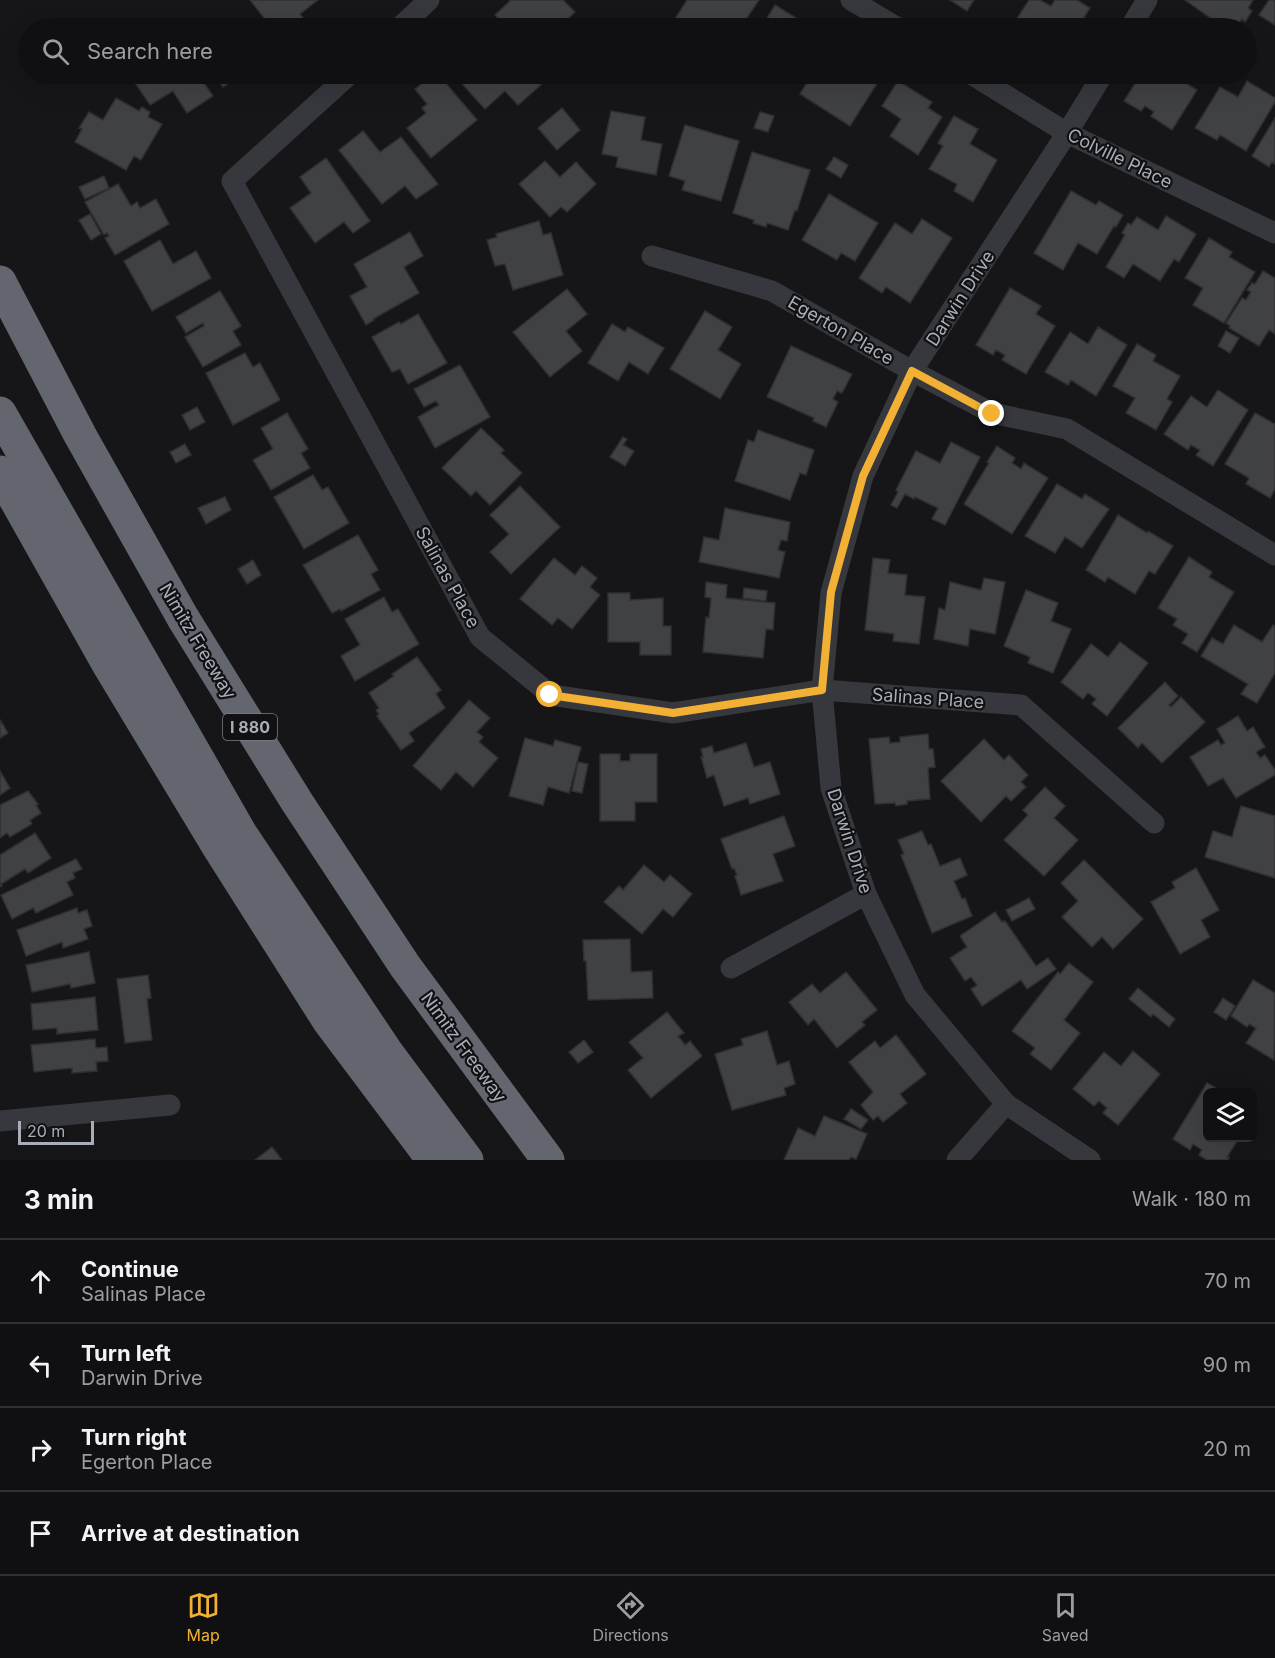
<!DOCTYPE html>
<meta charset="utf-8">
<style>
:root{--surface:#101012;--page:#1e1e20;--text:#f1f3f6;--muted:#9c9d9f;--line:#303032;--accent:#f2b134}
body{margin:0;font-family:Inter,sans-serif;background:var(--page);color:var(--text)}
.controls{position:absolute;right:18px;bottom:18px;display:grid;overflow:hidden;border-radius:9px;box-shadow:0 6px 24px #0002}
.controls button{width:54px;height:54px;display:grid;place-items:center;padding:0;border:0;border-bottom:2px solid var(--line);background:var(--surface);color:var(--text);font:30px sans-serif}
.scale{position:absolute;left:18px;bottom:15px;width:76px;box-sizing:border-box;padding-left:6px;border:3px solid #a8adb8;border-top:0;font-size:16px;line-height:21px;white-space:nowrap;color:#a8adb8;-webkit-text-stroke:4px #111113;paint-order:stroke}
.stop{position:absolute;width:18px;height:18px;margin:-14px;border:4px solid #f2b134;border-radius:50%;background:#fff}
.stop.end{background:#f2b134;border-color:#fff;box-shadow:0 2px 6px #0008}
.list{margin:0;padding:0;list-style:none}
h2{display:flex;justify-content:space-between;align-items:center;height:78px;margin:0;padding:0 24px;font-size:26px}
h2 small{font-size:20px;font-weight:400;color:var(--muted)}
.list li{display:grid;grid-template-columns:39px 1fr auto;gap:18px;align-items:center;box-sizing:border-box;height:84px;padding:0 24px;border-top:2px solid var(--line)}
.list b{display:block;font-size:22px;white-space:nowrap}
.list p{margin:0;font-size:20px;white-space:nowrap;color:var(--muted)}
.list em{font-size:20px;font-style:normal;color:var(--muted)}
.icon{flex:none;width:33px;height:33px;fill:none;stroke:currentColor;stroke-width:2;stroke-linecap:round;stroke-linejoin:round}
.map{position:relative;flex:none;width:1275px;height:1160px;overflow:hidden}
.search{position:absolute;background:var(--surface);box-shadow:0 6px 24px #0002;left:18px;right:18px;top:18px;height:66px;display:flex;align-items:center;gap:15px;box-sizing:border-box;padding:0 21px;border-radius:33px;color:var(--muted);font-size:22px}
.sheet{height:414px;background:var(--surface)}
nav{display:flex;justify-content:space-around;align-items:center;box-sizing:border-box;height:84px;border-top:2px solid var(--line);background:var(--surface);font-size:16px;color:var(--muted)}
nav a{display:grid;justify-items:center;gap:3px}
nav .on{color:var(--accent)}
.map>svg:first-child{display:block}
.building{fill:#404145;stroke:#303034;stroke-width:1.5}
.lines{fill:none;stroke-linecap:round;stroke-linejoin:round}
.street{stroke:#37383d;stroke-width:21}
.highway{stroke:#63666e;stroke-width:33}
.route{stroke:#f2b134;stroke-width:8}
.labels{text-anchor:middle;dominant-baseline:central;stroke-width:4.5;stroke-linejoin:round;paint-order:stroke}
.shield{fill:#111113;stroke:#7b7e86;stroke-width:1.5}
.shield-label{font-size:16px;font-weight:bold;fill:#a8adb8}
.street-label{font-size:18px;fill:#a8adb8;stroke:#111113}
</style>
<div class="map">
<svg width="1275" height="1160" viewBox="0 0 1275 1160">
<rect width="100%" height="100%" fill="#161618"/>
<!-- building -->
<g class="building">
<path d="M250,0H318L300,14L311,28H272Z"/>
<path d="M511,0H563L575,12L558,28H508L495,15Z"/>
<path d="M687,0H759L740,28H689L675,19Z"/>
<path d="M950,0H974L967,11Z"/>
<path d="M1029,0H1040L1051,6L1055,0H1077L1090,8L1077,28H1011Z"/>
<path d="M1185,0H1253L1248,8L1252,11L1245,22L1242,19L1236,28H1211L1216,22Z"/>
<path d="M1269,0H1275V25L1259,15Z"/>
<path d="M775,5L809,26L808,28H761Z"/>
<path d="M129,74H198L213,96L187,113L173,91L150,105Z"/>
<path d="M213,74H255L241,83L237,78L223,87Z"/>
<path d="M434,74H438L477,120L431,158L407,128L426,113L422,108L427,104L415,89Z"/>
<path d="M453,74H531L541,85L518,105L505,91L485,109Z"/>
<path d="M812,74L841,75L883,74L850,126L800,94Z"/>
<path d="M1141,74H1183L1179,79L1197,90L1172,130L1151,116L1154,112L1145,106L1141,111L1124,101Z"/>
<path d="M898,81L932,102L928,108L942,117L918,155L890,136L901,119L882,106Z"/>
<path d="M1247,81L1275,98V102L1246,151L1220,135L1217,140L1195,128L1220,87L1238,97Z"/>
<path d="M116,98L139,111L142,107L150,112L148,117L162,124L141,160L134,156L126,170L75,142L82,129L79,128L89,112L103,120Z"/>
<path d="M562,108L580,130L557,150L538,128Z"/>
<path d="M611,111L645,117L641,140L662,144L656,175L616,167L618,157L602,154Z"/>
<path d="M760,112L774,116L768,132L754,128Z"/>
<path d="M954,116L978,129L970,144L997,160L973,202L954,191L957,184L929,169L943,146L938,143Z"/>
<path d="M1275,118V164L1272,162L1269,167L1252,156Z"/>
<path d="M685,125L739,141L721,201L682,190L685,181L669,176Z"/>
<path d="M363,131L380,152L401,137L438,184L416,199L405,186L382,204L339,150Z"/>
<path d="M752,152L810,170L797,211L795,210L788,230L767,223L766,227L753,223L754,220L733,213Z"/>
<path d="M834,157L848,165L841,178L826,169Z"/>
<path d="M326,158L370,221L353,233L344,222L315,243L290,208L311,193L300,177Z"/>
<path d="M545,161L560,177L576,162L596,184L567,212L561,207L550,217L519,184Z"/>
<path d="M104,176L109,188L85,199L79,187Z"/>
<path d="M118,184L131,206L137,202L140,208L156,199L169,224L115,255L105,238L109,236L107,233L104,235L85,202Z"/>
<path d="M1071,191L1096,205L1099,201L1123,215L1116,227L1114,226L1097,254L1078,243L1063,270L1034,253Z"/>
<path d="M829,194L878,223L855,261L841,253L837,260L802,240Z"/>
<path d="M90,214L101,234L91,240L79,220Z"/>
<path d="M1166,216L1196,234L1179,262L1174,259L1160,281L1133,264L1124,278L1106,267L1125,235L1122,233L1128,223L1131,225L1137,217L1158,230Z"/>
<path d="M922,219L952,238L910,303L886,287L882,293L859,278L895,223L912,234Z"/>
<path d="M539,221L543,235L551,233L563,275L513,290L505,264L495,266L487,240L497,237L496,234Z"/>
<path d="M410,232L423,256L404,267L419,293L373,319L374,320L366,325L350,296L367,287L354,264Z"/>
<path d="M1209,238L1232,252L1229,257L1255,272L1224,323L1193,305L1203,288L1185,278Z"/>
<path d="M160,240L173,264L196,251L211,278L152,311L124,261Z"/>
<path d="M1263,271L1275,278V334L1269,330L1259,346L1229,328L1230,326L1226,323L1242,298L1246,300L1251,292L1247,290L1252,283L1255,284Z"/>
<path d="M1010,288L1041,306L1036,314L1055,326L1026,374L1002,360L1005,355L996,350L993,355L976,345Z"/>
<path d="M567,289L587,314L566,331L582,351L550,377L513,332Z"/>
<path d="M220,291L241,326L233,331L241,345L203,367L185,337L204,326L203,323L186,333L176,317Z"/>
<path d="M705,311L732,327L718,350L741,364L720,399L670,369Z"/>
<path d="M418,314L447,363L408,384L400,369L392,372L372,337L399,322L401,324Z"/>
<path d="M612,324L625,332L628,327L664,348L648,374L629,362L618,381L588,363Z"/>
<path d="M1098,327L1127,345L1096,396L1071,380L1068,385L1045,372L1070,332L1088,344Z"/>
<path d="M1226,331L1239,338L1230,353L1218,346Z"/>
<path d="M1137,344L1156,355L1153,361L1180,376L1167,399L1172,402L1156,430L1126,413L1135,398L1113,386Z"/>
<path d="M791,346L852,374L842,393L837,391L833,399L838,402L826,427L813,421L814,418L767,397Z"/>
<path d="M245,353L253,367L260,363L280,400L233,425L206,373Z"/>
<path d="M460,365L490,417L435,448L418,417L439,405L436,401L424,407L414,389Z"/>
<path d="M1218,390L1248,410L1213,466L1196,455L1200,450L1191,445L1188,450L1164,434L1191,396L1207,407Z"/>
<path d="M197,407L205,422L190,430L182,415Z"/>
<path d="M287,413L308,449L301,453L310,468L271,490L253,460L273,449L261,428Z"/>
<path d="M1255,413L1275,424V489L1270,498L1246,484L1249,478L1225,464Z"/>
<path d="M481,428L504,450L501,453L522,473L490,505L476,491L471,496L442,468Z"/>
<path d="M758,430L814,450L806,475L800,473L790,500L735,481L748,440L754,442Z"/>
<path d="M623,437L627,439L623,445L634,451L625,466L610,457Z"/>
<path d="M951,442L980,457L945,525L932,519L938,508L915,497L914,499L905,494L897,508L891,505L898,492L896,490L916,451L940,463Z"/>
<path d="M185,444L191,455L176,463L170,452Z"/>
<path d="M997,446L1015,458L1012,463L1021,469L1024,463L1048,478L1012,534L964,504L989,463L987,462Z"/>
<path d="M313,475L322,490L328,487L349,523L304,549L274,497Z"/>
<path d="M1057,484L1082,499L1085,494L1109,509L1082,548L1065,537L1055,553L1025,536Z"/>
<path d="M520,486L560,527L511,574L490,552L509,534L490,515Z"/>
<path d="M225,497L231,510L206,524L198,508Z"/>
<path d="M725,508L790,522L787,541L781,540L778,550L785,552L779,578L699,562L704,537L719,540Z"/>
<path d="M1118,515L1147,533L1148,531L1173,546L1155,574L1149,571L1135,594L1108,577L1105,582L1086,570Z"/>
<path d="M358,535L378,570L371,574L380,590L341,611L340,609L332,613L303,565Z"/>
<path d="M1189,557L1212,572L1209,577L1234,592L1197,652L1182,643L1188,634L1173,625L1177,619L1158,608Z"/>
<path d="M554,558L575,575L582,566L597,578L590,587L600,595L572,629L558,618L552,625L520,599Z"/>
<path d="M873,558L890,560L888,573L907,575L905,595L925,597L919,644L893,641L894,634L865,630Z"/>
<path d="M253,560L261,575L247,584L238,569Z"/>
<path d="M984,578L1005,582L995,634L970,629L968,646L934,639L939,608L945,610L950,582L981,590Z"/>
<path d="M706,582L727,585L726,598L775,603L773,630L766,629L763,658L703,652L706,617L709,618L711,598L705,597Z"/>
<path d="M744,588L767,591L766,601L743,598Z"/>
<path d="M1026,590L1058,603L1051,621L1071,629L1053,673L1028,663L1030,657L1004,646Z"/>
<path d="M608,593H630V600L663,598V626H671V655H640V642H608Z"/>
<path d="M384,597L392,612L398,609L419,644L355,681L341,656L360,645L345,619Z"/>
<path d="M1234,625L1262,642L1273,625L1275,626V673L1257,703L1241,694L1248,684L1201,656L1212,638L1223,644Z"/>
<path d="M1120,642L1148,663L1107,716L1092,704L1096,699L1088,693L1083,699L1061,682L1091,644L1108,657Z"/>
<path d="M417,657L441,690L436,694L445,708L409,733L414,741L401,750L377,716L379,714L376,710L379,708L369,693L394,676L392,674Z"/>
<path d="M1165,682L1178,696L1169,705L1171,707L1181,697L1205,722L1162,763L1142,743L1138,748L1118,728Z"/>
<path d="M469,700L490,718L477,732L483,737L479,742L498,758L473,787L456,772L441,790L413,766Z"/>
<path d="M1238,716L1247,731L1253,727L1265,747L1256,752L1260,758L1265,755L1275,770V775L1236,798L1223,778L1208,786L1190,757L1218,740L1221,745L1225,743L1217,729Z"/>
<path d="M0,720L8,733L0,738Z"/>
<path d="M928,734L929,749H933L935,767L928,768L930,799L907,801V804L896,806L895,803L875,804L869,739L889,737L890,743L900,742V737Z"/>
<path d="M525,738L553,746L555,740L581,747L569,793L548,787L543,805L509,796Z"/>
<path d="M984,739L1004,760L1009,755L1028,775L1021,782L1026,787L1011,801L1006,796L981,822L941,781Z"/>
<path d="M746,743L754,767L770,762L780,794L750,804L748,798L724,806L714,775L707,778L701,757H703L701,749L712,746L714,753Z"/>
<path d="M600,754H620V761H630V754H657V802H635V821H600Z"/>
<path d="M578,762L588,764L582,793L572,791Z"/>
<path d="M0,771L10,788L0,795Z"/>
<path d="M1045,787L1065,806L1054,818L1078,840L1044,876L1004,840L1028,815L1023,810Z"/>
<path d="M28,791L38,804L36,805L41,813L30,820L32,824L10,837L7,833L0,838V805Z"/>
<path d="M1241,806L1275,816V878L1205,857L1213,831L1232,837Z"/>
<path d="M784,816L795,846L773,854L783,881L741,895L735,876L737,875L734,868L732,869L721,839Z"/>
<path d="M922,831L928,845L931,844L940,866L960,858L967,875L954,881L962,899L965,898L972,916L932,933L901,855L904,854L898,840Z"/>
<path d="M35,833L51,858L28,873L25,869L1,884L2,886L0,887V855Z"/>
<path d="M76,859L82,869L73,873L75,878L67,882L73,895L36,913L33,908L12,919L1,895Z"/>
<path d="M1084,860L1143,919L1113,949L1102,937L1092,947L1062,917L1078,901L1061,883Z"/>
<path d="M644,865L664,882L670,875L692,894L673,917L663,909L642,934L604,902L619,886L623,890Z"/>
<path d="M1196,868L1219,910L1201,920L1210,937L1180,954L1151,902L1175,888L1172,882Z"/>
<path d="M1029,898L1035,909L1012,921L1006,910Z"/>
<path d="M77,908L78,913L87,910L92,926L84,929L88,939L63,948L62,942L26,956L17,930Z"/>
<path d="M995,912L1002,922L1005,921L1036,966L1048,958L1056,969L1027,989L1021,980L982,1006L971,989L977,985L971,977L965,981L950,958L967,947L960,936Z"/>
<path d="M630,939L631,972L652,971L653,998L588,1000L586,961H584L583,940Z"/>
<path d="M89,952L95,983L71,988L70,984L32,992L26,965Z"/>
<path d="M1069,963L1093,982L1064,1020L1080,1033L1051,1070L1030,1054L1035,1048L1012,1031L1058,972L1060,974Z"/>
<path d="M846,972L877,1010L862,1022L865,1025L837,1048L814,1019L808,1025L789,1002L812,984L820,993Z"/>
<path d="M148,975L151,998L147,999L152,1040L125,1043L117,979Z"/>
<path d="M1253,980L1275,993L1274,1060L1246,1043L1256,1028L1249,1024L1247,1027L1231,1016Z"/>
<path d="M1138,988L1175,1019L1169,1027L1153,1014L1151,1017L1129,999Z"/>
<path d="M95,997L98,1030L57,1034V1028L33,1030L31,1004Z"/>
<path d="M1223,998L1235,1006L1226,1020L1214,1012Z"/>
<path d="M667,1012L684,1033L678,1036L685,1045L690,1041L702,1056L651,1098L628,1070L643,1058L629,1042Z"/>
<path d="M767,1031L777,1065L789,1061L795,1084L784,1088L786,1095L732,1110L715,1054L743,1045L741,1039Z"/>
<path d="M896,1035L926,1074L900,1094L907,1103L883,1122L878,1116L873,1120L861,1105L873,1092L849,1062L875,1041L880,1048Z"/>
<path d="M95,1039L96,1048L107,1047L108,1061L96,1062L97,1071L72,1073V1068L34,1072L31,1045Z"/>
<path d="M584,1040L593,1052L578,1063L569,1052Z"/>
<path d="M1133,1051L1160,1074L1118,1125L1103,1113L1107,1108L1099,1101L1094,1106L1073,1089L1104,1052L1121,1066Z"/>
<path d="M1207,1083L1223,1092H1208V1138H1239L1227,1157H1229L1228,1160H1207L1199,1155L1202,1150L1193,1144L1190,1150L1173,1139Z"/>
<path d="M851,1109L868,1120L861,1129L844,1119Z"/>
<path d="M824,1116L867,1134L856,1159L851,1157L849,1160H784L798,1128L815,1136Z"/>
<path d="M272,1147L282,1160H255Z"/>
</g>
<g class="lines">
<!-- street -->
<g class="street">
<path d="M851,0L898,28"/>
<path d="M399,28L429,0"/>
<path d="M1130,28L1147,0"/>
<path d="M350,74L232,181L480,637L551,695L673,713L822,690L1021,705L1154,823"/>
<path d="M971,74L1067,133L1275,233"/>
<path d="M652,256L772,291L912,371L992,413L1067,429L1275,555"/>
<path d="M731,968L866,894"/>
<path d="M0,1121L170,1105"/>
<path d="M957,1160L1006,1104"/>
<path d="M1090,1160L1006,1104L915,995L866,894L831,788L822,690L831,593L863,476L912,371L1067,133L1103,74"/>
</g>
<!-- highway -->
<g class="highway">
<path d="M0,282L80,435L183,618L297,802L405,966L548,1160"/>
<path d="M0,413L241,834L386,1051L467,1160"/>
<path d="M0,472L108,664L219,848L328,1020L433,1160"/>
</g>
</g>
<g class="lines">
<!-- route -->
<path class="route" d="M550,695L673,713L822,690L831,592L863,476L912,371L992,414"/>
</g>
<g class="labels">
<!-- shield labels -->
<rect class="shield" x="223" y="714" width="54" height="26" rx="4.5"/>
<g class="shield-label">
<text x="250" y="727">I 880</text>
</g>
<!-- street labels -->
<g class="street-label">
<text transform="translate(1120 158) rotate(26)">Colville Place</text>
<text transform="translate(960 298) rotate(-57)">Darwin Drive</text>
<text transform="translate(841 330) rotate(30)">Egerton Place</text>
<text transform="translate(448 577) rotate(61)">Salinas Place</text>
<text transform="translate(198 641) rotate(59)">Nimitz Freeway</text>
<text transform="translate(928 698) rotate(4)">Salinas Place</text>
<text transform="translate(850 841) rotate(72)">Darwin Drive</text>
<text transform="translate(464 1047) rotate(54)">Nimitz Freeway</text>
</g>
</g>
</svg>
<div class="controls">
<button><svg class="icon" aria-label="layers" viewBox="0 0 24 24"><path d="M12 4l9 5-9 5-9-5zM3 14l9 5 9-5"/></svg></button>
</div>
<div class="scale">20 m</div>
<div class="stop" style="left:550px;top:695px"></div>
<div class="stop end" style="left:992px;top:414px"></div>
<div class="search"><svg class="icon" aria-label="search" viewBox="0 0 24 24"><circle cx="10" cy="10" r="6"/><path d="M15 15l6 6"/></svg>Search here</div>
</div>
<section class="sheet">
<h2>3 min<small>Walk · 180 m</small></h2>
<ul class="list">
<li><svg class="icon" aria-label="ahead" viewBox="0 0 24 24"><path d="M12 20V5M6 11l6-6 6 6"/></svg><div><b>Continue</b><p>Salinas Place</p></div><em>70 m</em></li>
<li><svg class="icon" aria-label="left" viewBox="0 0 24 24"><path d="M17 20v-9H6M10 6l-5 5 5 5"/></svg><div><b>Turn left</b><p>Darwin Drive</p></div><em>90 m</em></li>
<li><svg class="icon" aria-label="right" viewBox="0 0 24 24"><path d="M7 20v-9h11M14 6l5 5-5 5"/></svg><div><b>Turn right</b><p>Egerton Place</p></div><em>20 m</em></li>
<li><svg class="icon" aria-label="arrive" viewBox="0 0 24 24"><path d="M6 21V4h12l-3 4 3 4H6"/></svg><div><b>Arrive at destination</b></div></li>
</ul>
</section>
<nav>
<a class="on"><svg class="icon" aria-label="map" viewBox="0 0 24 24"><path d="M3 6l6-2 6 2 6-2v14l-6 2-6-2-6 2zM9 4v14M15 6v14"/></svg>Map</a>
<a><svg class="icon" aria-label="directions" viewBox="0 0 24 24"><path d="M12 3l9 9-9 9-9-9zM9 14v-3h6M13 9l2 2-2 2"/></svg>Directions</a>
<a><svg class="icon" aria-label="saved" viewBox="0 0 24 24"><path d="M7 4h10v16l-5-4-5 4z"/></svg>Saved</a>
</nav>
